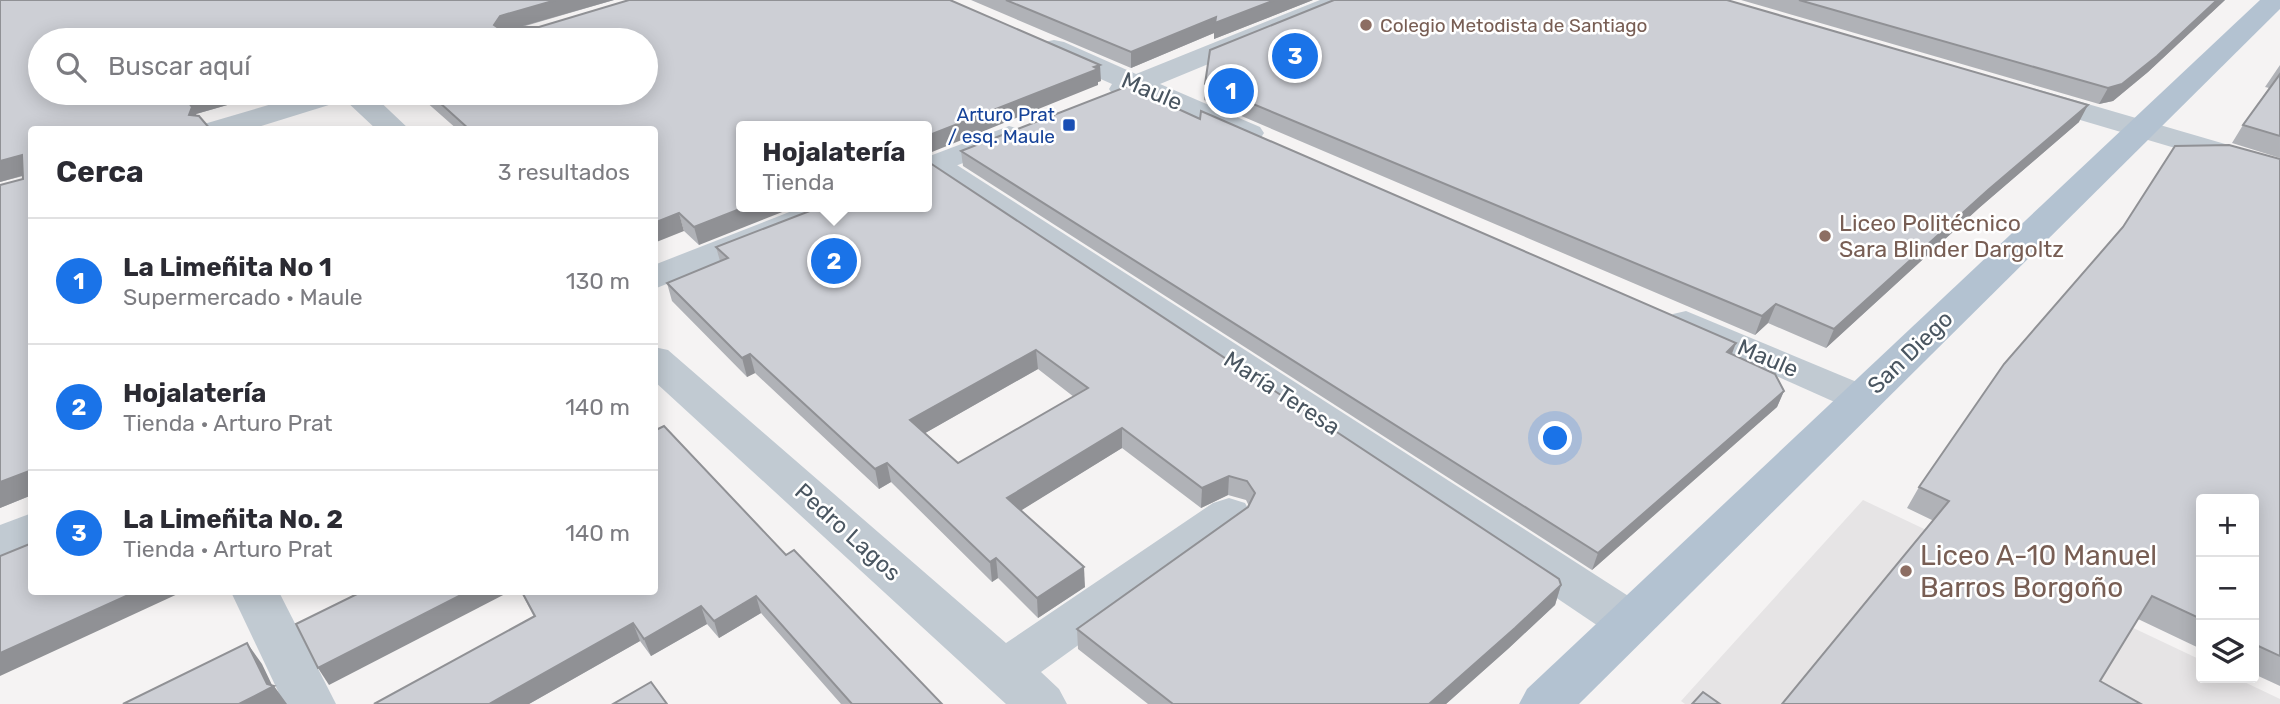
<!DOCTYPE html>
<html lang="es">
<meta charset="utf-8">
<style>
:root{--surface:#fff;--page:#f2f2f3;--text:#2b2b33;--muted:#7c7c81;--line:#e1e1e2;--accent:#1a73e8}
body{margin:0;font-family:Rubik,sans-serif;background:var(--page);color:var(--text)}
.controls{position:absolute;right:21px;bottom:21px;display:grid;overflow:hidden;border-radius:7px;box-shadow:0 4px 18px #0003}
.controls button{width:63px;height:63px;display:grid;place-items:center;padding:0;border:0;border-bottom:2px solid var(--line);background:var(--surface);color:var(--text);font:35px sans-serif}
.you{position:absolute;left:1556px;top:439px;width:24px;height:24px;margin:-18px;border:5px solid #fff;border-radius:50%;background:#1a73e8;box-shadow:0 0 0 10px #1a73e833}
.badge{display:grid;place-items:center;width:46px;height:46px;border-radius:50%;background:var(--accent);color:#fff;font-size:23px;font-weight:700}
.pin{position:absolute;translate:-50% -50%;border:4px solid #fff;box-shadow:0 2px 7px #0006}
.popup{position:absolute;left:736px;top:121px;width:196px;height:91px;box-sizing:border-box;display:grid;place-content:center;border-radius:7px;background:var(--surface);filter:drop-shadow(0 2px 5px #0005);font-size:23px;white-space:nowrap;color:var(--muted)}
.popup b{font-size:26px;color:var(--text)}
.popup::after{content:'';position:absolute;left:50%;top:100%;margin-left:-14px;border:14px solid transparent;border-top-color:var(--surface)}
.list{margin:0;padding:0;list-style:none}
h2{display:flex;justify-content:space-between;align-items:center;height:91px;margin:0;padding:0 28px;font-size:30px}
h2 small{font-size:23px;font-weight:400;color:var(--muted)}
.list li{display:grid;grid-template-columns:46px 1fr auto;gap:21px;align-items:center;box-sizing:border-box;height:126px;padding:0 28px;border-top:2px solid var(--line)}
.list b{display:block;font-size:26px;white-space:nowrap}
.list p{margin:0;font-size:23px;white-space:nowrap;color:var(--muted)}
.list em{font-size:23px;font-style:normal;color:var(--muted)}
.icon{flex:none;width:38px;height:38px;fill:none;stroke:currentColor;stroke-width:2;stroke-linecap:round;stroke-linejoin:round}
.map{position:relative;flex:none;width:2280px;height:704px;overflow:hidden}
.search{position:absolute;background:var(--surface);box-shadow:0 4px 18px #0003;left:28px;top:28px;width:630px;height:77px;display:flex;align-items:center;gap:18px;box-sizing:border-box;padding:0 24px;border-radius:38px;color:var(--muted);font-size:26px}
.panel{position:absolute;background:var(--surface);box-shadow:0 4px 18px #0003;left:28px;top:126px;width:630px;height:469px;border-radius:7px}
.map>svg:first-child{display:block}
.education{fill:#e6e4e5}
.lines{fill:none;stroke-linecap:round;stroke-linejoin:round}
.minor{fill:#c1cad2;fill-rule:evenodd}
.tertiary{fill:#c1cad2;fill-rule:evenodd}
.primary{fill:#b3c2d1;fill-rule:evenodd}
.wall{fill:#b0b2b7;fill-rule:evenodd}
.shaded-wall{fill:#909195}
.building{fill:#cdcfd5;stroke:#909195;stroke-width:2;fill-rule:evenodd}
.education-dot{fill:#8d6e63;stroke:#fff;stroke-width:2.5}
.transit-dot{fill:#1a4fb4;stroke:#fff;stroke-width:2.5}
.labels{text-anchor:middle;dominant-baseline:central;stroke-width:5;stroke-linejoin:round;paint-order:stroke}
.far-education-label{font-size:19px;fill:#785e54;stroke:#fff;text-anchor:start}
.far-transit-label{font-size:19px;fill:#164399;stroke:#fff;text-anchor:end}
.street-label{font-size:23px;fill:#4a5661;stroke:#fff}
.education-label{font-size:23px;fill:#785e54;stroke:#fff;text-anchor:start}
.near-education-label{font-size:28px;fill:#785e54;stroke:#fff;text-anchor:start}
</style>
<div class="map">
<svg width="2280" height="704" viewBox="0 0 2280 704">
<rect width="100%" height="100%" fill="#f5f3f3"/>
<!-- education -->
<path class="education" d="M1863,500L2201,660V678H2236L2280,699V704H1685L1681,701Z"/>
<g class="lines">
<!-- minor -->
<g class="minor">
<path d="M2033,88L2280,160V179L2023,103L2019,97L2023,91Z"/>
<path d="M309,93H371L410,130H377L345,100L248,130H200L204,124Z"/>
<path d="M935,156L946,158L1647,608L1654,622L1647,636L1630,641L1613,636L927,174V158Z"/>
<path d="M654,347L668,350L1006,643L1213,503L1229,498L1245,503L1251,514L1245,525L1041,672L1059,689L1067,704H1006L654,381Z"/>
<path d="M231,592H279L336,704H284Z"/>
</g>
<!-- tertiary -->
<g class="tertiary">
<path d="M1320,0H1355L1351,5L1160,84L1260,127L1264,133L1260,139L1249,142L1136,94L1123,98L1113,95L1109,89L1112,84L1044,54L1040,48L1044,42L1054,40L1064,42L1136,74Z"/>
<path d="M1009,126L1020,129L1024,135L1020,141L927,177V157Z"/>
<path d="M802,207H848L843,214L654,289V265Z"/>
<path d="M1686,311L1876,390L1882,399L1876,408L1862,412L1848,408L1673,330L1667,322L1673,314Z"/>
<path d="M32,513V549L0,560V525Z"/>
</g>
<!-- primary -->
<path class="primary" d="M2260,0H2280V9L1579,704H1519L1527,689Z"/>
</g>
<!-- wall -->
<g class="wall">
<path d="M0,0H614L522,27L1101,81L1098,82V85L741,126L699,245L684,231L654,130H458L416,93H646V40H40V93H269L196,114L32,495L0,508V185L23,179V176L0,182Z"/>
<path d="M971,0H1313L1214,39V33L1131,68Z"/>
<path d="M1741,0H2225L2148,72L2113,101L2099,104Z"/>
<path d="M2280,65V158L2232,143L2243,125L2269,88L2265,87Z"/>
<path d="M1205,84L2079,122L1979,208L1826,348L1768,323L1755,335L1204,100Z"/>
<path d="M1200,119L1732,354L1784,391L1777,407L1592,570L963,166L961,151Z"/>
<path d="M2280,159V686L2254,674V499H2201V649L2138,619L1782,704L1934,521L1907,508L1919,487Z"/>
<path d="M820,207L1561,585L1555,605L1509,648L1446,704H1148L1078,649L1077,629L1248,507L1249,506L1246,500L1228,495L1201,508L1122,448L1021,510L1085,587L1038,618L998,578L992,582L891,482L879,489L755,373L747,377L672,301L667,283L720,261L716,247ZM1038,369L1074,397L958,463L925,433Z"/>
<path d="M786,555L942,704H841L761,613L719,638L707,624L651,656L640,641L529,704H374L534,617L521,592H654Z"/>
</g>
<!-- shaded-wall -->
<g class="shaded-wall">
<path d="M556,0H614L505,31L499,40L494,25L500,16Z"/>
<path d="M1275,0H1313L1214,39V33L1131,68V52L1216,17Z"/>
<path d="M2217,0H2225L2148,72L2113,101L2099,104L2108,88Z"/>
<path d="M1100,65L1101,81L1098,82V85L927,154V136Z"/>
<path d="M203,93H269L196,114L201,124L189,115L185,98Z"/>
<path d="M2088,105L2079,122L1979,208L1826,348L1834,329L1988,190Z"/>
<path d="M22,155L32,173L0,182V161Z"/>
<path d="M745,207H795L699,245L694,227Z"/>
<path d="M679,213L684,231L654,243V223Z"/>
<path d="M1776,304L1768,323L1755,335L1762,316Z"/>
<path d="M1736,343L1730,359L1727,352Z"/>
<path d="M1036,350L1038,369L913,440L910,420Z"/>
<path d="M750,354L755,373L747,377L742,358Z"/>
<path d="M1784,391L1777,407L1592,570L1598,553Z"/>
<path d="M1122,428V448L1009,518L1007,498Z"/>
<path d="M887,463L891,482L879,489L875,469Z"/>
<path d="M32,470V495L0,508V482Z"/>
<path d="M1229,476L1228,495L1201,508L1202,488Z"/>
<path d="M996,558L998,578L992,582L990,562Z"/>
<path d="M1084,567L1085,587L1038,618L1037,598Z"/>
<path d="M1561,585L1555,605L1509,648L1446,704H1429Z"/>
<path d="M135,592H182L0,676V653Z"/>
<path d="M467,592H509L329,685L318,668Z"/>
<path d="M756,596L761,613L719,638L714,621Z"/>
<path d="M701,606L707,624L651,656L644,639Z"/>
<path d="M633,623L640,641L529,704H489Z"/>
<path d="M247,643L262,664L273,687L274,686L287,704H239L267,684Z"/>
</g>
<!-- building -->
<g class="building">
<path d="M0,0H556L500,16L494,25L497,27H539L629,0H950L1100,65L1094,67L1098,69L927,136V126H741V207H745L694,227L679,213L654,223V130H470L429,93H646V40H40V93H203L185,98L192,107L189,115L199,116L211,130H32V470L0,482V185L23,179L22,155L0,161Z"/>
<path d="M1006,0H1275L1215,23L1216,17L1131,52Z"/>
<path d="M1334,0H1727L2088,105L1988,190L1834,329L1776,304L1762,316L1205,84L1210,50Z"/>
<path d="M1799,0H2217L2157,56L2122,84L2108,88Z"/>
<path d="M2280,74V136L2243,125Z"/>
<path d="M1128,86L1200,119L1201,111L1736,343L1727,352L1775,374L1784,391L1598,553L961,151Z"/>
<path d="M2229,145L2280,159V656L2254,644V499H2201V619L2152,596L2100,681L2141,704H1782L1949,501L1919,487L2004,364L2123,227L2175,146Z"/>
<path d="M927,161L1559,579L1561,585L1515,628L1429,704H1173L1077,629L1248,507L1255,493L1247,481L1229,476L1202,488L1122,428L1007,498L1084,567L1037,598L996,558L990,562L887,463L875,469L750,354L742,358L667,283L728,258L716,247L820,207H927ZM1036,350L1088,388L958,463L910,420Z"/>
<path d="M654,426L658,429L664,426L786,555L794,550L942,704H852L756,596L714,621L701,606L644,639L633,623L489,704H374L535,616L522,592H654Z"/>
<path d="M32,543V592H135L0,653V556Z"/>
<path d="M361,592H467L318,668L296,624Z"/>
<path d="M247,643L267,684L274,686L239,704H123Z"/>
<path d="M651,682L667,704H613Z"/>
<path d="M1703,692L1720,704H1692Z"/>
</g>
<!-- markers -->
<g class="education-dot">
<circle cx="1366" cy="25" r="7"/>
<circle cx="1825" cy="236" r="7"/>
<circle cx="1906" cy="571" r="7"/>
</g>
<rect class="transit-dot" x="1062" y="118" width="14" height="14" rx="3.5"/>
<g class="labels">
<!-- far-education labels -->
<g class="far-education-label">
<text x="1380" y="25">Colegio Metodista de Santiago</text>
</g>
<!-- far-transit labels -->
<g class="far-transit-label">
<text x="1055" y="114">Arturo Prat<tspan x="1055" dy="22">/ esq. Maule</tspan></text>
</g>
<!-- street labels -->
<g class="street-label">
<text transform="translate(1152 91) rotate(23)">Maule</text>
<text transform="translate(1910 352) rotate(-44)">San Diego</text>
<text transform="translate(1768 358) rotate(23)">Maule</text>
<text transform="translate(1282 393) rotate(33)">María Teresa</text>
<text transform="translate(848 532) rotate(42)">Pedro Lagos</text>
</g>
<!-- education labels -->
<g class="education-label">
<text x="1839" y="223">Liceo Politécnico<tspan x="1839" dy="26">Sara Blinder Dargoltz</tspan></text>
</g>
<!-- near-education labels -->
<g class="near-education-label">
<text x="1920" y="555">Liceo A-10 Manuel<tspan x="1920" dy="32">Barros Borgoño</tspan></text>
</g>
</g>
</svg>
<div class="controls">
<button>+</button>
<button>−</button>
<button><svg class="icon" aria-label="layers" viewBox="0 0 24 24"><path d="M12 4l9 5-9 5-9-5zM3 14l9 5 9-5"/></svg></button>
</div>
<div class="you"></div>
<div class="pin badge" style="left:1231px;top:91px">1</div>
<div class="pin badge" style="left:834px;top:261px">2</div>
<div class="popup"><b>Hojalatería</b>Tienda</div>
<div class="pin badge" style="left:1295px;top:56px">3</div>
<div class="search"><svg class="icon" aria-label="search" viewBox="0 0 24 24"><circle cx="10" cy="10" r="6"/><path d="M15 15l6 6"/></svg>Buscar aquí</div>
<section class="panel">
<h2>Cerca<small>3 resultados</small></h2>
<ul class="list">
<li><span class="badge">1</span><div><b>La Limeñita No 1</b><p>Supermercado · Maule</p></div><em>130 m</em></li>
<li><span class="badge">2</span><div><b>Hojalatería</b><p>Tienda · Arturo Prat</p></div><em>140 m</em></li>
<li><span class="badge">3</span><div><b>La Limeñita No. 2</b><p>Tienda · Arturo Prat</p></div><em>140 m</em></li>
</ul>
</section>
</div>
